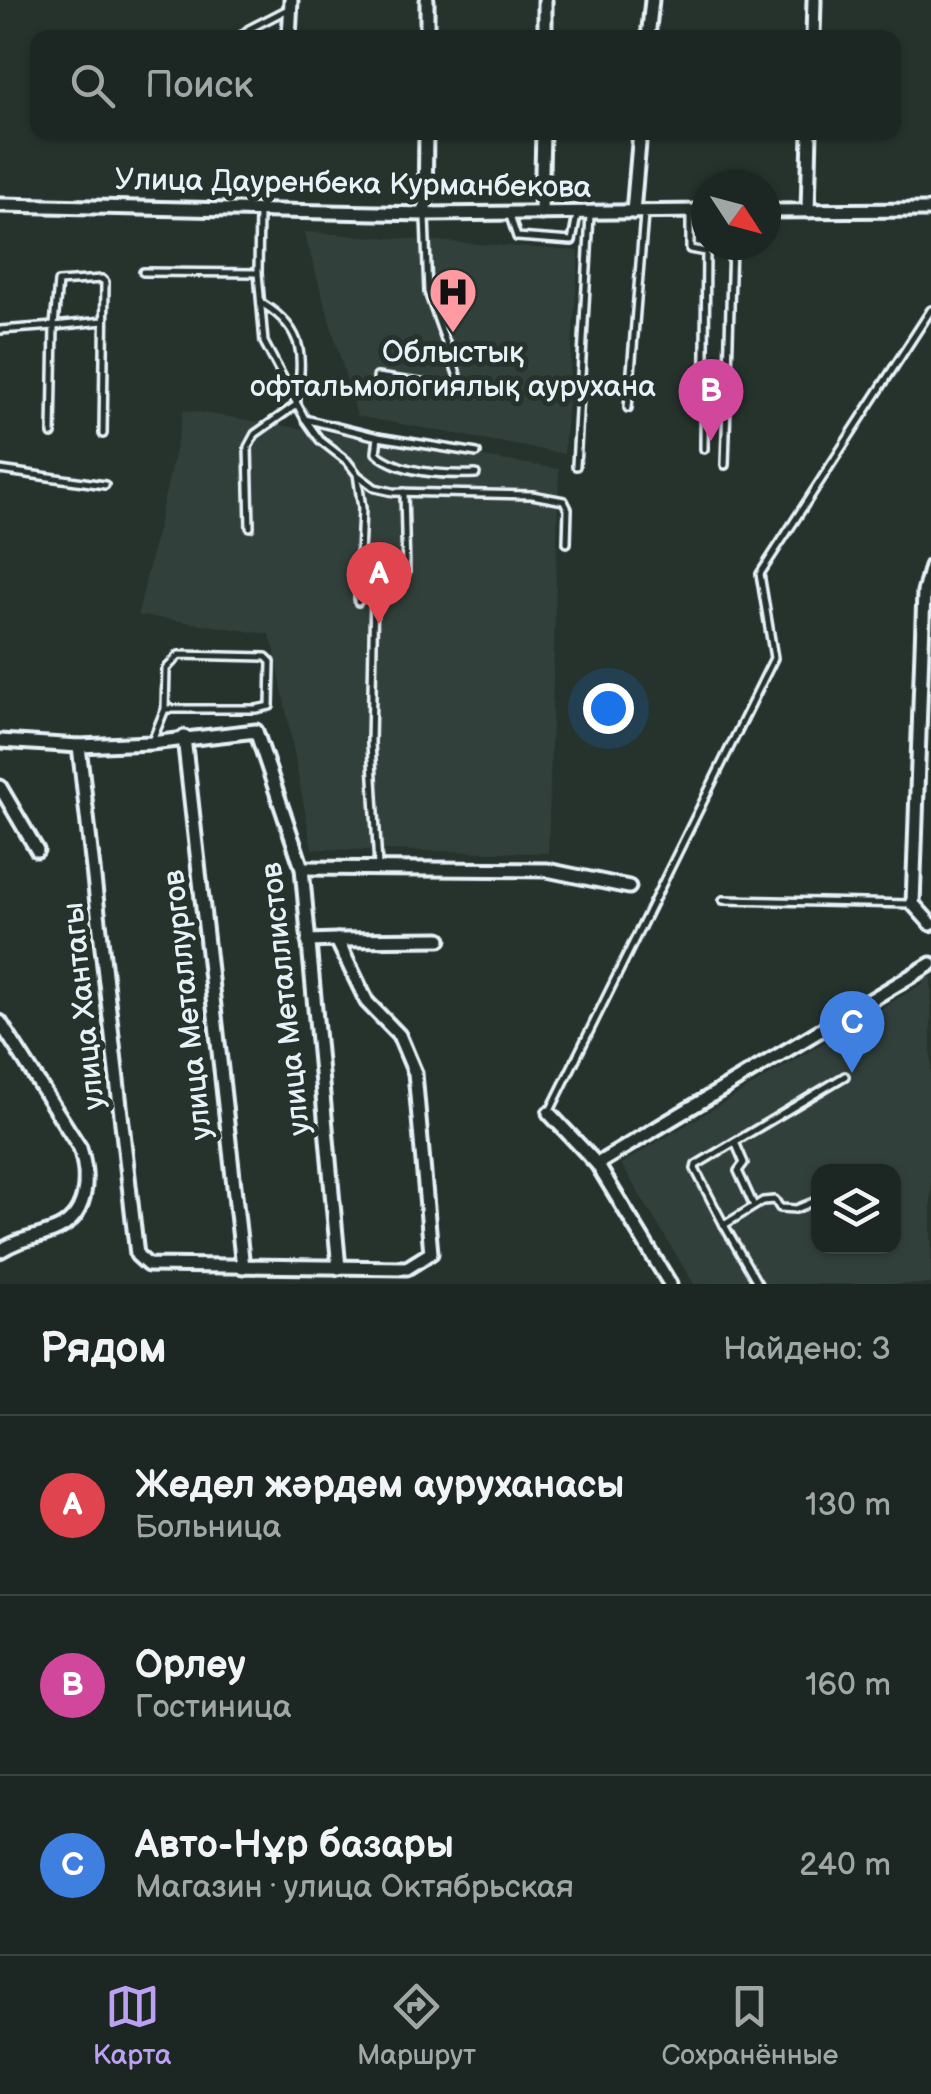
<!DOCTYPE html>
<html lang="ru">
<meta charset="utf-8">
<style>
:root{--surface:#1c2622;--page:#252e2a;--text:#f1f3f6;--muted:#a0a5a5;--line:#3a4340;--accent:#bca0f2}
body{margin:0;font-family:"Balsamiq Sans",sans-serif;background:var(--page);color:var(--text)}
.controls{position:absolute;right:30px;bottom:30px;display:grid;overflow:hidden;border-radius:20px;box-shadow:0 2px 8px #0004}
.controls button{width:90px;height:90px;display:grid;place-items:center;padding:0;border:0;border-bottom:2px solid var(--line);background:var(--surface);color:var(--text);font:50px sans-serif}
.compass{position:absolute;left:691px;top:170px;width:90px;height:90px;border-radius:50%;background:var(--surface);box-shadow:0 2px 8px #0004;rotate:126deg}
.you{position:absolute;left:608px;top:708px;width:35px;height:35px;margin:-25px;border:8px solid #fff;border-radius:50%;background:#1a73e8;box-shadow:0 0 0 15px #1a73e833}
.badge{display:grid;place-items:center;width:65px;height:65px;border-radius:50%;background:var(--accent);color:#fff;font-size:32px;font-weight:700}
.pin{position:absolute;translate:-50% -82px;filter:drop-shadow(0 2px 5px #0008)}
.pin::after{content:'';position:absolute;top:52px;width:35px;height:30px;background:inherit;clip-path:polygon(0 0,100% 0,50% 100%)}
.list{margin:0;padding:0;list-style:none}
h2{display:flex;justify-content:space-between;align-items:center;height:130px;margin:0;padding:0 40px;font-size:42px}
h2 small{font-size:32px;font-weight:400;color:var(--muted)}
.list li{display:grid;grid-template-columns:65px 1fr auto;gap:30px;align-items:center;box-sizing:border-box;height:180px;padding:0 40px;border-top:2px solid var(--line)}
.list b{display:block;font-size:38px;white-space:nowrap}
.list p{margin:0;font-size:32px;white-space:nowrap;color:var(--muted)}
.list em{font-size:32px;font-style:normal;color:var(--muted)}
.icon{flex:none;width:55px;height:55px;fill:none;stroke:currentColor;stroke-width:2;stroke-linecap:round;stroke-linejoin:round}
.map{position:relative;flex:none;width:931px;height:1284px;overflow:hidden}
.search{position:absolute;background:var(--surface);box-shadow:0 2px 8px #0004;left:30px;right:30px;top:30px;height:110px;display:flex;align-items:center;gap:25px;box-sizing:border-box;padding:0 35px;border-radius:20px;color:var(--muted);font-size:38px}
.sheet{height:670px;background:var(--surface)}
nav{display:flex;justify-content:space-around;align-items:center;box-sizing:border-box;height:140px;border-top:2px solid var(--line);background:var(--surface);font-size:28px;color:var(--muted)}
nav a{display:grid;justify-items:center;gap:5px}
nav .on{color:var(--accent)}
.map>svg:first-child{display:block}
.built{fill:#333f3a;fill-rule:evenodd}
.lines{fill:none;stroke-linecap:round;stroke-linejoin:round}
.service-casing{stroke:#e8f1f8;stroke-width:12}
.minor-casing{stroke:#e8f1f8;stroke-width:19}
.service{stroke:#26332d;stroke-width:5}
.minor{stroke:#26332d;stroke-width:11}
.labels{text-anchor:middle;dominant-baseline:central;stroke-width:10;stroke-linejoin:round;paint-order:stroke}
.street-label{font-size:30px;fill:#e8f1f8;stroke:#26332d}
.poi-label{font-size:30px;fill:#e8f1f8;stroke:#26332d}
</style>
<div class="map">
<svg width="931" height="1284" viewBox="0 0 931 1284">
<rect width="100%" height="100%" fill="#26332d"/>
<filter id="ink" filterUnits="userSpaceOnUse"><feTurbulence type="fractalNoise" baseFrequency=".01" numOctaves="2"/><feDisplacementMap in="SourceGraphic" scale="20" xChannelSelector="R" yChannelSelector="G"/><feConvolveMatrix kernelMatrix="1 2 1 2 8 2 1 2 1" color-interpolation-filters="sRGB"/></filter>
<g filter="url(#ink)">
<!-- built -->
<g class="built">
<path d="M304,232L579,251L564,454L357,416Z"/>
<path d="M184,410L559,469L548,853L312,849L275,651L269,634L138,615Z"/>
<path d="M923,972H931V1284H694L621,1164L924,983ZM818,1172H894V1246H818Z"/>
</g>
<g class="lines">
<!-- service casing -->
<g class="service-casing">
<g id="service">
<path d="M239,38L249,29L288,9"/>
<path d="M259,213L258,273L264,342L305,419L320,440L347,461L357,474L362,508L358,602"/>
<path d="M690,215V249L706,252L704,449"/>
<path d="M510,216L517,237L572,241L577,215"/>
<path d="M425,217L428,292L462,388"/>
<path d="M143,272L258,273"/>
<path d="M103,321L54,326L58,282L102,279L105,282L103,434"/>
<path d="M0,330L54,326L52,434"/>
<path d="M377,377L492,393"/>
<path d="M628,408L644,215"/>
<path d="M305,419L378,437L477,453"/>
<path d="M378,437L376,453C400,474 445,475 476,474"/>
<path d="M725,465L732,245"/>
<path d="M576,466L590,215"/>
<path d="M0,470L105,485"/>
<path d="M359,476L375,488L393,492L532,495L564,501L568,509L567,543"/>
<path d="M250,527L248,447L255,434L296,405C303,358 307,331 263,304"/>
<path d="M152,741L165,709L166,669L179,655L266,657L271,662L270,706L256,709H165"/>
<path d="M378,866L371,743L374,591L377,584L406,573L404,492"/>
<path d="M723,900L910,904"/>
<path d="M549,1113L774,658L760,574L931,310"/>
<path d="M735,1142L744,1163L738,1171L754,1206"/>
<path d="M724,1225L695,1169L696,1165L845,1076"/>
<path d="M758,1284L724,1225L763,1201L775,1200L780,1208L796,1209L818,1200"/>
</g>
</g>
<!-- minor casing -->
<g class="minor-casing">
<g id="minor">
<path d="M289,38L291,0"/>
<path d="M427,38V0"/>
<path d="M545,38V0"/>
<path d="M648,38L652,0"/>
<path d="M813,38L814,0"/>
<path d="M0,205L425,214L706,211"/>
<path d="M766,211L931,210"/>
<path d="M808,211L810,132"/>
<path d="M633,212L640,132"/>
<path d="M541,213L543,132"/>
<path d="M425,214L426,132"/>
<path d="M931,566L924,592L913,904L931,924"/>
<path d="M184,737L243,1267"/>
<path d="M0,741L79,746L151,743L256,731L302,868L339,1268"/>
<path d="M79,746L137,1255L148,1265L407,1268L431,1253L415,1073L399,1035L367,1002L337,940L308,941"/>
<path d="M0,787L37,850"/>
<path d="M302,868L547,870L629,887"/>
<path d="M337,940L440,939"/>
<path d="M0,1022L80,1148C90,1179 88,1218 53,1231C30,1240 23,1237 0,1251"/>
<path d="M549,1113L597,1164L670,1284"/>
<path d="M597,1164L931,964"/>
</g>
</g>
<!-- service -->
<use href="#service" class="service"/>
<!-- minor -->
<use href="#minor" class="minor"/>
</g>
</g>
<!-- icons -->
<defs>
<g id="hospital-pin" transform="scale(2.5)"><path d="M0 17L-7.5 6A9.5 9.5 0 1 1 7.5 6Z" fill="#ff9aa2" stroke="#26332d"/><path d="M-5-5h3v3.5h4V-5h3V5h-3V1.5h-4V5h-3Z" fill="#111"/></g>
</defs>
<g fill-rule="evenodd">
<use href="#hospital-pin" x="453" y="292"/>
</g>
<g class="labels">
<!-- street labels -->
<g class="street-label">
<text transform="translate(353 184) rotate(1)">Улица Дауренбека Курманбекова</text>
<text transform="translate(286 999) rotate(-96)">улица Металлистов</text>
<text transform="translate(188 1005) rotate(-96)">улица Металлургов</text>
<text transform="translate(84 1006) rotate(-96)">улица Хантагы</text>
</g>
<!-- poi labels -->
<g class="poi-label">
<text x="453" y="353">Облыстық<tspan x="453" dy="34">офтальмологиялық аурухана</tspan></text>
</g>
</g>
</svg>
<div class="controls">
<button><svg class="icon" aria-label="layers" viewBox="0 0 24 24"><path d="M12 4l9 5-9 5-9-5zM3 14l9 5 9-5"/></svg></button>
</div>
<svg class="compass" viewBox="-18 -18 36 36"><path d="M0-13l5 13h-10z" fill="#e53935"/><path d="M0 13l5-13h-10z" fill="#a0a5a5"/></svg>
<div class="you"></div>
<div class="pin badge" style="left:379px;top:624px;background:#e0444e">A</div>
<div class="pin badge" style="left:711px;top:441px;background:#d1479c">B</div>
<div class="pin badge" style="left:852px;top:1073px;background:#3f7fe0">C</div>
<div class="search"><svg class="icon" aria-label="search" viewBox="0 0 24 24"><circle cx="10" cy="10" r="6"/><path d="M15 15l6 6"/></svg>Поиск</div>
</div>
<section class="sheet">
<h2>Рядом<small>Найдено: 3</small></h2>
<ul class="list">
<li><span class="badge" style="background:#e0444e">A</span><div><b>Жедел жәрдем ауруханасы</b><p>Больница</p></div><em>130 m</em></li>
<li><span class="badge" style="background:#d1479c">B</span><div><b>Орлеу</b><p>Гостиница</p></div><em>160 m</em></li>
<li><span class="badge" style="background:#3f7fe0">C</span><div><b>Авто-Нұр базары</b><p>Магазин · улица Октябрьская</p></div><em>240 m</em></li>
</ul>
</section>
<nav>
<a class="on"><svg class="icon" aria-label="map" viewBox="0 0 24 24"><path d="M3 6l6-2 6 2 6-2v14l-6 2-6-2-6 2zM9 4v14M15 6v14"/></svg>Карта</a>
<a><svg class="icon" aria-label="directions" viewBox="0 0 24 24"><path d="M12 3l9 9-9 9-9-9zM9 14v-3h6M13 9l2 2-2 2"/></svg>Маршрут</a>
<a><svg class="icon" aria-label="saved" viewBox="0 0 24 24"><path d="M7 4h10v16l-5-4-5 4z"/></svg>Сохранённые</a>
</nav>
